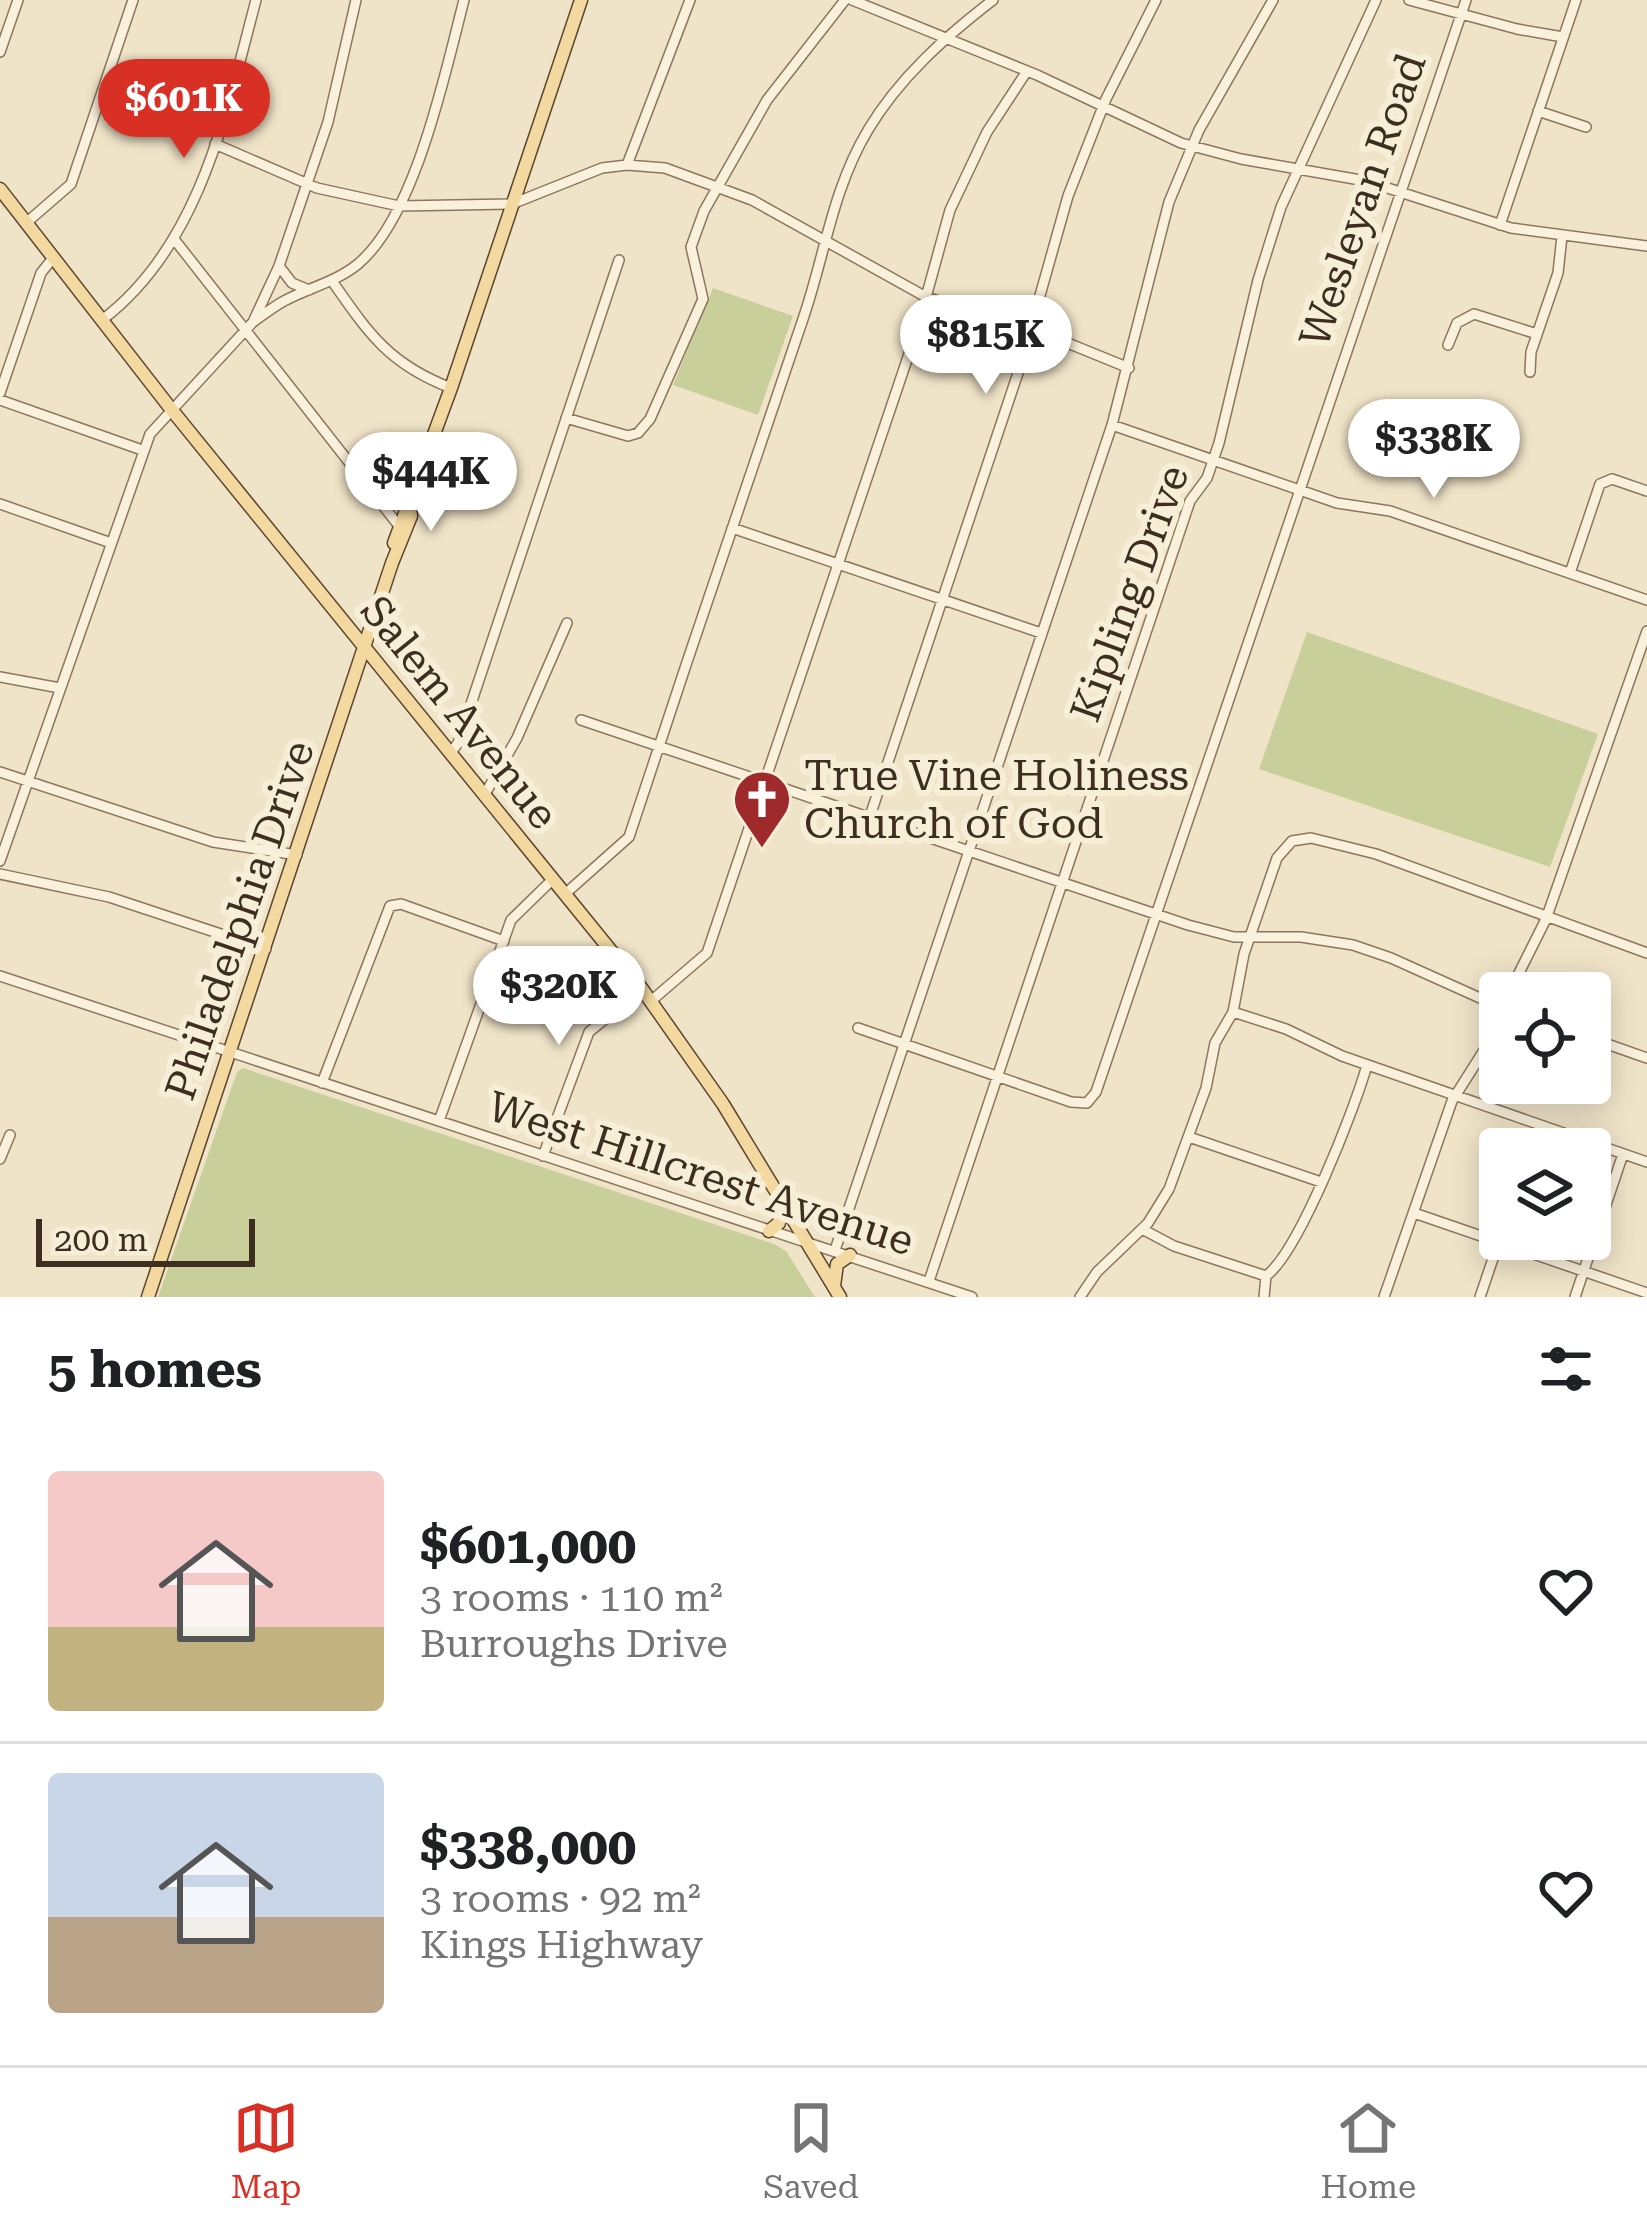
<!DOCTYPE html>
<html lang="en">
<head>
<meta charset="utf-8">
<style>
  body { margin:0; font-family:"Roboto Serif",serif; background:#f2f2f2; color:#202124; height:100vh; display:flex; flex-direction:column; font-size:45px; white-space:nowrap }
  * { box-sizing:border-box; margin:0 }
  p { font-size:39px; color:#757577 }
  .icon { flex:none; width:66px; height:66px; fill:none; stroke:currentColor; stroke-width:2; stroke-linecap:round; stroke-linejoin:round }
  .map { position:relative; height:1297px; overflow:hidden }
  .details { display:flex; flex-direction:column; background:#fff; flex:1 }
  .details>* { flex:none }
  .tools { position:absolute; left:1479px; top:972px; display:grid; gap:24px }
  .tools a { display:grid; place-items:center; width:132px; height:132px; border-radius:12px; background:#fff; box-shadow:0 6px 30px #0003; font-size:60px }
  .scale { position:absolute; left:36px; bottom:30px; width:219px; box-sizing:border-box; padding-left:12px; border:6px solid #3d2e20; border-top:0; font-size:33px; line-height:42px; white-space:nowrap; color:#3d2e20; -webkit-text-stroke:9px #f7eed8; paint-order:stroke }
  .price { position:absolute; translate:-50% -102px; padding:0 27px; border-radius:42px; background:#fff; color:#222; font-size:39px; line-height:78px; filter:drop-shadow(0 3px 6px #0008) }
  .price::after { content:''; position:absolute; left:50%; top:72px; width:36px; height:27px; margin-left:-18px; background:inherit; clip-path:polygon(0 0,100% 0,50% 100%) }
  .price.selected { background:#d93025; color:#fff }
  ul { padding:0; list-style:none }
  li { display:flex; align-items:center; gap:36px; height:300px; padding:0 48px }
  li+li { border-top:3px solid #e0e0e0 }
  li span { display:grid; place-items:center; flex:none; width:336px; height:240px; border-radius:12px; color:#555 }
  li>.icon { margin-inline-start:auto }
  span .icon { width:144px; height:144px; fill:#fffc; stroke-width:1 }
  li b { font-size:51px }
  h2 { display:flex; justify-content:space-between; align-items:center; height:144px; padding:0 48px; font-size:51px }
  .menu { display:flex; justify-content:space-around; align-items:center; height:168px; border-top:3px solid #e0e0e0; background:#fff; font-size:33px; color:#757577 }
  .menu a { display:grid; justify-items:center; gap:6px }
  .menu .selected { color:#d93025 }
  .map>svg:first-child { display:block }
  .green { fill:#c9cf9b }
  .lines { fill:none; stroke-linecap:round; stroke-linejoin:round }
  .minor-casing { stroke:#8d765c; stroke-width:12 }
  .major-casing { stroke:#5b4430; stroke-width:15 }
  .minor { stroke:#faf1dc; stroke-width:9 }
  .major { stroke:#f3d9a0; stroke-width:12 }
  .labels { text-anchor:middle; stroke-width:12; stroke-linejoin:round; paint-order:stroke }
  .street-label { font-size:42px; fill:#3d2e20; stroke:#f7eed8 }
  .poi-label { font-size:42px; fill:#3d2e20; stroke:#f7eed8; text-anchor:start }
</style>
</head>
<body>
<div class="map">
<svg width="1647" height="1297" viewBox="0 0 1647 1297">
  <rect width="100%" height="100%" fill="#f0e4c8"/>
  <path class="green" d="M 713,288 L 793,316 L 758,415 L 673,385 Z
    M 1307,632 L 1598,734 L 1550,867 L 1259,769 Z
    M 243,1068 L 774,1244 L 786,1251 L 815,1297 L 158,1297 L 237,1072 Z"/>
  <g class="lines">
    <defs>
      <path id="minor" d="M 852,0 L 1037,75 L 1181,143 L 1241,159 L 1366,181 L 1511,228 L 1647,246
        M 1409,0 L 1517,29 L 1563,37
        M 0,52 L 18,0
        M 1538,111 L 1586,127
        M 215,144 L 317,188 L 399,206 L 512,204 L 602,168 L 627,165 L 665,168 L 752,200 L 926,297 L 1043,333 L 1129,368
        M 627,165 L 690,0
        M 26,223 L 71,184 L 133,0
        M 1500,225 L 1576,0
        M 174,239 L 399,526
        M 279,266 L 292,283 L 309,290
        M 332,281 C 369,334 389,364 451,388
        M 102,320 C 200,246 226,113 256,0
        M 253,322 C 263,315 273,307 284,301 C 308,288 336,282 358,264 C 416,215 445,73 464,0
        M 1448,345 L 1457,323 L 1474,314 L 1537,334
        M 1530,372 L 1531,352 L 1558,273 L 1562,236
        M 0,393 L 41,273 L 53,258
        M 0,400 L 142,450
        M 566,418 L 628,436 L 638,433 L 650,419 L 703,299 L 691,247 L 704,211 L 767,100 L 845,0
        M 1112,425 L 1337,503 L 1390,511 L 1647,600
        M 0,504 L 111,543
        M 732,528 L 1041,633
        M 1570,573 L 1600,484 L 1612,479 L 1647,491
        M 0,677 L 60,688
        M 581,720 L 1188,925 L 1234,937 L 1301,937 L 1353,945 L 1391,958 L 1500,1007
        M 450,754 L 458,743 L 619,260
        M 0,772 L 213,842 L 297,855
        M 485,794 L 517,738 L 567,623
        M 869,819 L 1019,370 L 1068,196 L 1106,99 L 1156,0
        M 0,861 L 150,434 L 253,322 L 279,266 L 328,122 L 356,0
        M 0,874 L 109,897 L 266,949
        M 565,894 L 629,837 C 686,664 744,491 803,319 C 825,255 832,190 868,130 C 899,78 945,37 993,0
        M 0,976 L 972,1297
        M 1509,993 L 1546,919 L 1647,631
        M 651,1001 L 707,953 L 917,330 L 950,210 L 987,132 L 1027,71
        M 1233,1012 L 1286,1029 L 1342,1056 L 1647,1162
        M 858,1028 L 1071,1102 L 1087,1103 L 1096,1092 L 1466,0
        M 1590,1038 L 1647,1058
        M 322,1083 L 390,906 L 401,904 L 504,941
        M 439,1121 L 511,920 L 553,879
        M 1189,1137 L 1321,1182
        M 1531,1149 L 1539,1125
        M 543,1156 L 589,1032 L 642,989
        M 0,1159 L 10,1135
        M 1414,1213 L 1647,1293
        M 1142,1229 L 1174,1246 L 1266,1276
        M 835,1250 L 1112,425 L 1169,202 L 1199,130 L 1273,0
        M 929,1281 L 1190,501 L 1207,478 L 1219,443 L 1258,280 L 1281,207 L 1376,0
        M 1080,1297 L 1097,1272 L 1148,1223 L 1169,1189 L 1206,1088 L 1215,1043 L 1233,1012 L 1244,954 L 1277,858 L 1292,841 L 1311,838 L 1376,854 L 1647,953
        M 1264,1297 L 1266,1276 C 1299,1252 1355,1108 1367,1065
        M 1384,1297 L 1452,1101 L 1500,1025
        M 1480,1297 L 1500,1238
        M 1575,1297 L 1623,1154"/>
      <path id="major" d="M 0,189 L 171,409 L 642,989 L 723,1104 L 840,1297
        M 394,543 L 451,388 L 581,0
        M 769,1231 L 779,1223 L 781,1204
        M 834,1286 L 837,1264 L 850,1255
        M 148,1297 L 392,563 L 411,516 L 410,507"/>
    </defs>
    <use href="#minor" class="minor-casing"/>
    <use href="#major" class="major-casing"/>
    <use href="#minor" class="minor"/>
    <use href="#major" class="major"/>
  </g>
  <defs>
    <symbol id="church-pin" viewBox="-11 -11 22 30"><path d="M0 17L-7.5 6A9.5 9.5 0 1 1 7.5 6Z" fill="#9e2a2b" stroke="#f7eed8"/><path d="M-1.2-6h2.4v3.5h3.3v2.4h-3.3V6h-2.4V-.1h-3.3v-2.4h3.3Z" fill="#fff"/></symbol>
  </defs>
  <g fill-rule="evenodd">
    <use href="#church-pin" x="729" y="766" width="66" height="90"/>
  </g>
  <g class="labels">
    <g class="street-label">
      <text transform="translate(1362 200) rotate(-71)" y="15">Wesleyan Road</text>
      <text transform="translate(1129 593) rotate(-70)" y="15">Kipling Drive</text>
      <text transform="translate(460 712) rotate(51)" y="15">Salem Avenue</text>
      <text transform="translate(239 920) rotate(-71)" y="15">Philadelphia Drive</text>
      <text transform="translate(701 1173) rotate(18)" y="15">West Hillcrest Avenue</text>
    </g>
    <g class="poi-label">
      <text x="804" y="790">True Vine Holiness<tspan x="804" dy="48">Church of God</tspan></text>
    </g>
  </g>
</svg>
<div class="tools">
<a><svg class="icon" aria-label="locate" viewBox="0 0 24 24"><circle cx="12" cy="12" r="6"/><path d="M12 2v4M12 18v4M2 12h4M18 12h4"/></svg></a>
<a><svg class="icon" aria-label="layers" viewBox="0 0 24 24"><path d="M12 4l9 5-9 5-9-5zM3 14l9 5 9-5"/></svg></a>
</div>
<div class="scale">200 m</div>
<b class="price selected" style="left:184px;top:161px">$601K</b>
<b class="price" style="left:986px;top:397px">$815K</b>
<b class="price" style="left:1434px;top:501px">$338K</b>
<b class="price" style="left:431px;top:534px">$444K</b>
<b class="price" style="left:559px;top:1048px">$320K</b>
</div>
<section class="details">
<h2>5 homes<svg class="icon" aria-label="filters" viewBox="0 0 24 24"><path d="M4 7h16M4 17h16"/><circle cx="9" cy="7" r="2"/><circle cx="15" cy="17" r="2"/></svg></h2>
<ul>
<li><span style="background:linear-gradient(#f6c9c9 65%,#c2b280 0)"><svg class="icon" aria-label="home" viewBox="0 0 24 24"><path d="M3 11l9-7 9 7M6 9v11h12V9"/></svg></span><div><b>$601,000</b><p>3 rooms · 110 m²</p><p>Burroughs Drive</p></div><svg class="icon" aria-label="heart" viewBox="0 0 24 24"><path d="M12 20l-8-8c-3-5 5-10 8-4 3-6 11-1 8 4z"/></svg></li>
<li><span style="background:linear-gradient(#c9d6e8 60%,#b9a48a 0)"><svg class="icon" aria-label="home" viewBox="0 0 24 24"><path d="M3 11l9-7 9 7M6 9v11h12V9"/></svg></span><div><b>$338,000</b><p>3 rooms · 92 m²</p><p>Kings Highway</p></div><svg class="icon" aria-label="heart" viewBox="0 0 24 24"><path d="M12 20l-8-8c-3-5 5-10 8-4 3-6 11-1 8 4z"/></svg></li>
</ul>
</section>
<nav class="menu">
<a class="selected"><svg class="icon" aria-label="map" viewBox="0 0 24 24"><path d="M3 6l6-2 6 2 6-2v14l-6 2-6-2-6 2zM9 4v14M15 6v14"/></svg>Map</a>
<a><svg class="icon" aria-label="saved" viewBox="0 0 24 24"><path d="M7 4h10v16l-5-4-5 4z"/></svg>Saved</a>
<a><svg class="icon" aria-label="home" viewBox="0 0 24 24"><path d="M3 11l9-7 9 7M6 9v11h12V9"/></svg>Home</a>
</nav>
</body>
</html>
